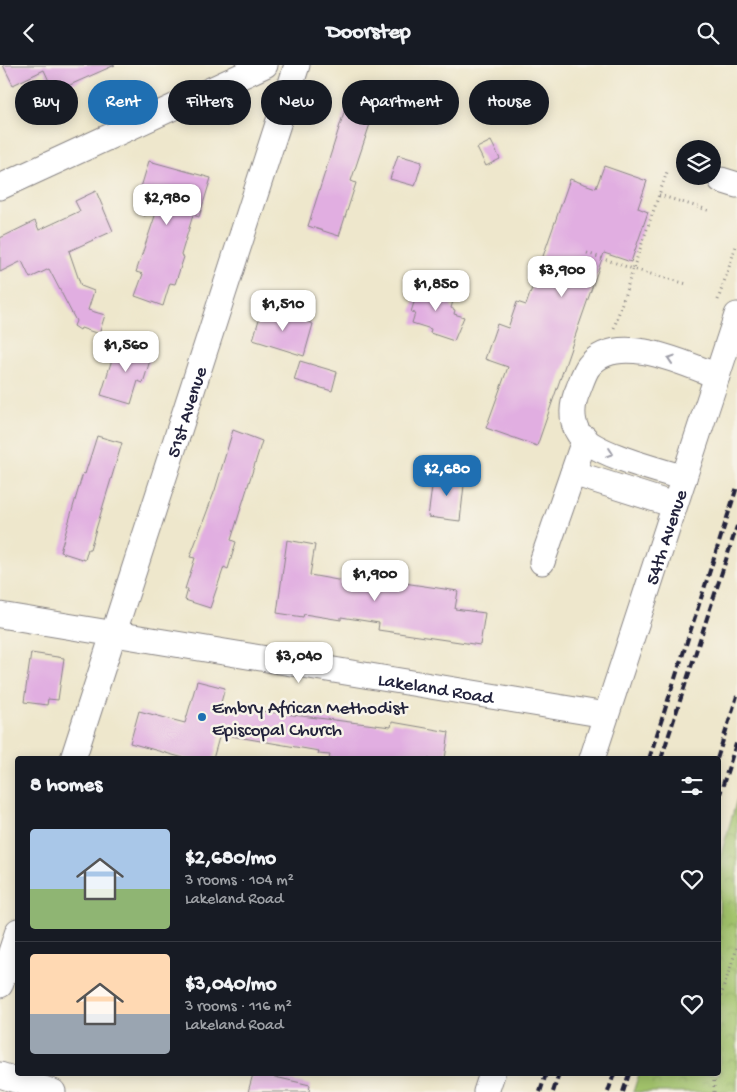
<!DOCTYPE html>
<html lang="en">
<head>
<meta charset="utf-8">
<style>
  body { margin:0; font-family:"Gochi Hand",sans-serif; background:#242831; color:#f1f3f6; height:100vh; display:flex; flex-direction:column; font-size:19px; white-space:nowrap }
  * { box-sizing:border-box; margin:0 }
  p { font-size:16px; color:#9ea1a6 }
  .icon { flex:none; width:28px; height:28px; fill:none; stroke:currentColor; stroke-width:2; stroke-linecap:round; stroke-linejoin:round }
  .map { position:relative; flex:1; overflow:hidden }
  .panel { position:absolute; left:15px; top:691px; width:706px; height:320px; display:flex; flex-direction:column; background:#171b24; border-radius:5px; box-shadow:0 2px 12px #0003 }
  .panel>* { flex:none }
  .banner { position:absolute; left:15px; top:15px; width:708px; height:45px; display:flex; gap:10px }
  .controls { position:absolute; left:676px; top:75px; display:grid; gap:10px }
  .controls a { display:grid; place-items:center; width:45px; height:45px; border-radius:50%; background:#171b24; box-shadow:0 2px 12px #0003; font-size:25px }
  .price { position:absolute; translate:-50% -42px; padding:0 11px; border-radius:10px; background:#fff; color:#222; font-size:16px; line-height:32px; filter:drop-shadow(0 1px 2px #0008) }
  .price::after { content:''; position:absolute; left:50%; top:30px; width:15px; height:11px; margin-left:-8px; background:inherit; clip-path:polygon(0 0,100% 0,50% 100%) }
  .price.selected { background:#1f6fb2; color:#fff }
  ul { padding:0; list-style:none }
  li { display:flex; align-items:center; gap:15px; height:125px; padding:0 15px }
  li+li { border-top:1px solid #363941 }
  li span { display:grid; place-items:center; flex:none; width:140px; height:100px; border-radius:5px; color:#555 }
  li>.icon { margin-inline-start:auto }
  span .icon { width:60px; height:60px; fill:#fffc; stroke-width:1 }
  li b { font-size:21px }
  h2 { display:flex; justify-content:space-between; align-items:center; height:60px; padding:0 15px; font-size:21px }
  .chip { padding:0 18px; border-radius:22px; background:#171b24; box-shadow:0 2px 12px #0003; font-size:18px; line-height:45px }
  .chip.selected { background:#1f6fb2; color:#fff }
  header { display:flex; justify-content:space-between; align-items:center; height:65px; padding:0 15px; background:#171b24; font-size:22px; font-weight:700 }
  .map>svg:first-child { display:block }
  .park { fill:url(#park-crowns); stroke:#627252 }
  .building { fill:#e1aee1 }
  .lines { fill:none; stroke-linecap:round; stroke-linejoin:round }
  .minor-casing { stroke:#888484; stroke-width:27 }
  .path { stroke:#888484; stroke-width:3; stroke-dasharray:1 4; stroke-linecap:butt }
  .minor { stroke:#fff; stroke-width:25 }
  .rail { stroke:#22223b; stroke-width:4; stroke-dasharray:8 4; stroke-linecap:butt }
  .oneway { stroke:#9c9ca7 }
  .poi-dot { fill:#1f6fb2; stroke:#f7f3e8; stroke-width:2 }
  .labels { text-anchor:middle; stroke-width:5; stroke-linejoin:round; paint-order:stroke }
  .street-label { font-size:19px; fill:#22223b; stroke:#f7f3e8 }
  .poi-label { font-size:19px; fill:#22223b; stroke:#f7f3e8; text-anchor:start }
</style>
</head>
<body>
<header><svg class="icon" aria-label="back" viewBox="0 0 24 24"><path d="M15 5l-7 7 7 7"/></svg>Doorstep<svg class="icon" aria-label="search" viewBox="0 0 24 24"><circle cx="10" cy="10" r="6"/><path d="M15 15l6 6"/></svg></header>
<div class="map">
<svg width="737" height="1027" viewBox="0 0 737 1027">
  <defs>
    <pattern id="park-crowns" width="20" height="18" patternUnits="userSpaceOnUse" patternTransform="scale(1.25)"><rect width="20" height="18" fill="#a1c26a"/><path d="M2 6a3 3 0 1 1 6 0M12 15a3 3 0 1 1 6 0" fill="none" stroke="#8aa65d"/></pattern>
  </defs>
  <rect width="100%" height="100%" fill="#f7f3e8"/>
  <filter id="ink" filterUnits="userSpaceOnUse"><feTurbulence type="fractalNoise" baseFrequency=".02" numOctaves="2"/><feDisplacementMap in="SourceGraphic" scale="10" xChannelSelector="R" yChannelSelector="G"/><feConvolveMatrix kernelMatrix="1 2 1 2 8 2 1 2 1" color-interpolation-filters="sRGB"/></filter>
  <filter id="wash" filterUnits="userSpaceOnUse"><feTurbulence type="fractalNoise" baseFrequency=".0096" numOctaves="4" result="noise"/><feDisplacementMap in="SourceGraphic" scale="20" xChannelSelector="R" yChannelSelector="G"/><feGaussianBlur stdDeviation="1.12" result="paint"/><feColorMatrix in="noise" values="0 0 0 0 0 0 0 0 0 0 0 0 0 0 0 0 0 1.4 0 .05"/><feComposite in="paint" operator="in"/></filter>
  <g filter="url(#wash)">
    <rect width="100%" height="100%" fill="#eee7cc"/>
    <path class="park" d="M 737,734 L 737,1027 L 633,1027 L 639,1009 L 719,1009 L 719,796 Z"/>
    <g id="blocks">
      <path class="building" d="M 3,0 L 115,0 L 54,27 L 44,5 L 13,20 Z
        M 345,44 L 372,53 L 351,116 L 356,118 L 339,171 L 308,161 Z
        M 491,76 L 500,94 L 486,101 L 477,83 Z
        M 398,90 L 422,97 L 415,121 L 390,114 Z
        M 149,96 L 211,113 L 199,152 L 193,150 L 181,190 L 184,192 L 175,219 L 170,218 L 163,241 L 135,231 L 143,209 L 136,207 L 157,145 L 144,151 L 139,129 Z
        M 604,101 L 647,116 L 638,143 L 648,147 L 631,197 L 604,188 L 537,381 L 486,363 L 508,302 L 485,294 L 497,259 L 508,263 L 517,237 L 526,240 L 570,114 L 596,123 Z
        M 96,126 L 113,166 L 69,186 L 81,221 L 94,226 L 88,245 L 105,250 L 99,269 L 81,263 L 80,265 L 74,261 L 76,256 L 49,204 L 30,213 L 22,196 L 0,207 L 0,173 L 35,156 L 39,165 L 80,146 L 75,136 Z
        M 420,218 L 455,229 L 451,243 L 455,245 L 454,249 L 464,252 L 454,276 L 430,268 L 431,264 L 412,258 L 415,248 L 411,247 Z
        M 262,244 L 269,246 L 270,244 L 313,259 L 304,291 L 253,275 Z
        M 117,278 L 152,289 L 143,318 L 138,316 L 131,339 L 101,330 Z
        M 300,296 L 337,307 L 332,326 L 294,315 Z
        M 233,365 L 262,376 L 231,475 L 236,477 L 228,504 L 224,502 L 210,543 L 185,535 L 188,524 L 185,524 L 195,493 L 190,492 L 215,425 Z
        M 97,371 L 122,378 L 90,484 L 88,484 L 85,495 L 60,487 L 83,408 L 85,409 Z
        M 434,407 L 465,411 L 460,456 L 428,452 Z
        M 287,475 L 315,480 L 310,510 L 365,520 L 368,508 L 404,514 L 404,518 L 458,526 L 455,544 L 485,548 L 480,580 L 378,565 L 379,558 L 341,552 L 341,555 L 304,549 L 303,552 L 277,548 Z
        M 31,588 L 64,593 L 58,635 L 48,634 L 47,640 L 24,637 Z
        M 197,616 L 225,623 L 220,641 L 391,662 L 392,657 L 449,667 L 445,694 L 329,694 L 330,690 L 318,689 L 319,686 L 220,669 L 213,694 L 187,694 L 130,678 L 139,646 L 185,658 Z
        M 253,1009 L 262,1009 L 310,1020 L 309,1027 L 248,1027 Z"/>
    </g>
  </g>
  <g filter="url(#ink)">
    <use href="#blocks" fill-opacity="0" stroke="#888484" stroke-width="1"/>
    <g class="lines">
      <defs>
        <g id="minor">
          <path d="M 721,115 L 737,120"/>
          <path d="M 0,122 L 265,0"/>
          <path d="M 573,408 L 674,440"/>
          <path d="M 684,413 C 658,405 594,389 579,369 C 570,356 572,338 578,325 C 581,318 584,307 589,301 C 616,266 684,298 717,311"/>
          <path d="M 542,497 L 585,373"/>
          <path id="s1" d="M 0,550 L 606,650"/>
          <path id="s2" d="M 73,694 L 297,0"/>
          <path id="s3" d="M 592,694 L 737,250"/>
          <path d="M 0,920 L 18,866"/>
          <path d="M 0,1010 L 53,1027"/>
          <path d="M 486,1027 L 492,1009"/>
        </g>
      </defs>
      <use href="#minor" class="minor-casing"/>
      <path class="path" d="M 659,130 L 711,146
        M 587,188 L 633,204 L 667,107
        M 718,235 L 737,178
        M 614,263 L 633,204 L 687,219
        M 719,936 L 737,883
        M 714,1027 L 714,1009"/>
      <use href="#minor" class="minor"/>
      <path class="rail" d="M 649,694 L 737,422
        M 661,694 L 737,461
        M 717,694 L 737,631
        M 719,732 L 737,676
        M 540,1027 L 546,1009
        M 553,1027 L 559,1009
        M 608,1027 L 614,1009
        M 623,1027 L 629,1009"/>
    </g>
    <defs><path id="oneway-chevron" d="M-2-3.5L2.5 0L-2 3.5" fill="none" stroke-width="1.6" stroke-linecap="round" stroke-linejoin="round" transform="scale(1.25)"/></defs>
    <g class="oneway">
      <use href="#oneway-chevron" transform="translate(671 294) rotate(-162)"/>
      <use href="#oneway-chevron" transform="translate(610 388) rotate(19)"/>
    </g>
  </g>
  <circle class="poi-dot" cx="202" cy="652" r="5"/>
  <g class="labels">
    <g class="street-label">
      <text dy="7" stroke="none"><textPath href="#s2" startOffset="365">51st Avenue</textPath></text>
      <text dy="7" stroke="none"><textPath href="#s3" startOffset="234">54th Avenue</textPath></text>
      <text dy="7" stroke="none"><textPath href="#s1" startOffset="442">Lakeland Road</textPath></text>
    </g>
    <g class="poi-label">
      <text x="212" y="648">Embry African Methodist<tspan x="212" dy="22">Episcopal Church</tspan></text>
    </g>
  </g>
</svg>
<div class="controls">
<a><svg class="icon" aria-label="layers" viewBox="0 0 24 24"><path d="M12 4l9 5-9 5-9-5zM3 14l9 5 9-5"/></svg></a>
</div>
<b class="price" style="left:167px;top:161px">$2,980</b>
<b class="price" style="left:562px;top:233px">$3,900</b>
<b class="price" style="left:436px;top:247px">$1,850</b>
<b class="price" style="left:283px;top:267px">$1,510</b>
<b class="price" style="left:126px;top:308px">$1,560</b>
<b class="price selected" style="left:447px;top:432px">$2,680</b>
<b class="price" style="left:375px;top:537px">$1,900</b>
<b class="price" style="left:299px;top:619px">$3,040</b>
<div class="banner">
<a class="chip">Buy</a>
<a class="chip selected">Rent</a>
<a class="chip">Filters</a>
<a class="chip">New</a>
<a class="chip">Apartment</a>
<a class="chip">House</a>
</div>
<section class="panel">
<h2>8 homes<svg class="icon" aria-label="filters" viewBox="0 0 24 24"><path d="M4 7h16M4 17h16"/><circle cx="9" cy="7" r="2"/><circle cx="15" cy="17" r="2"/></svg></h2>
<ul>
<li><span style="background:linear-gradient(#a9c7e8 60%,#8fb573 0)"><svg class="icon" aria-label="home" viewBox="0 0 24 24"><path d="M3 11l9-7 9 7M6 9v11h12V9"/></svg></span><div><b>$2,680/mo</b><p>3 rooms · 104 m²</p><p>Lakeland Road</p></div><svg class="icon" aria-label="heart" viewBox="0 0 24 24"><path d="M12 20l-8-8c-3-5 5-10 8-4 3-6 11-1 8 4z"/></svg></li>
<li><span style="background:linear-gradient(#ffd9b3 60%,#9aa5b1 0)"><svg class="icon" aria-label="home" viewBox="0 0 24 24"><path d="M3 11l9-7 9 7M6 9v11h12V9"/></svg></span><div><b>$3,040/mo</b><p>3 rooms · 116 m²</p><p>Lakeland Road</p></div><svg class="icon" aria-label="heart" viewBox="0 0 24 24"><path d="M12 20l-8-8c-3-5 5-10 8-4 3-6 11-1 8 4z"/></svg></li>
</ul>
</section>
</div>
</body>
</html>
